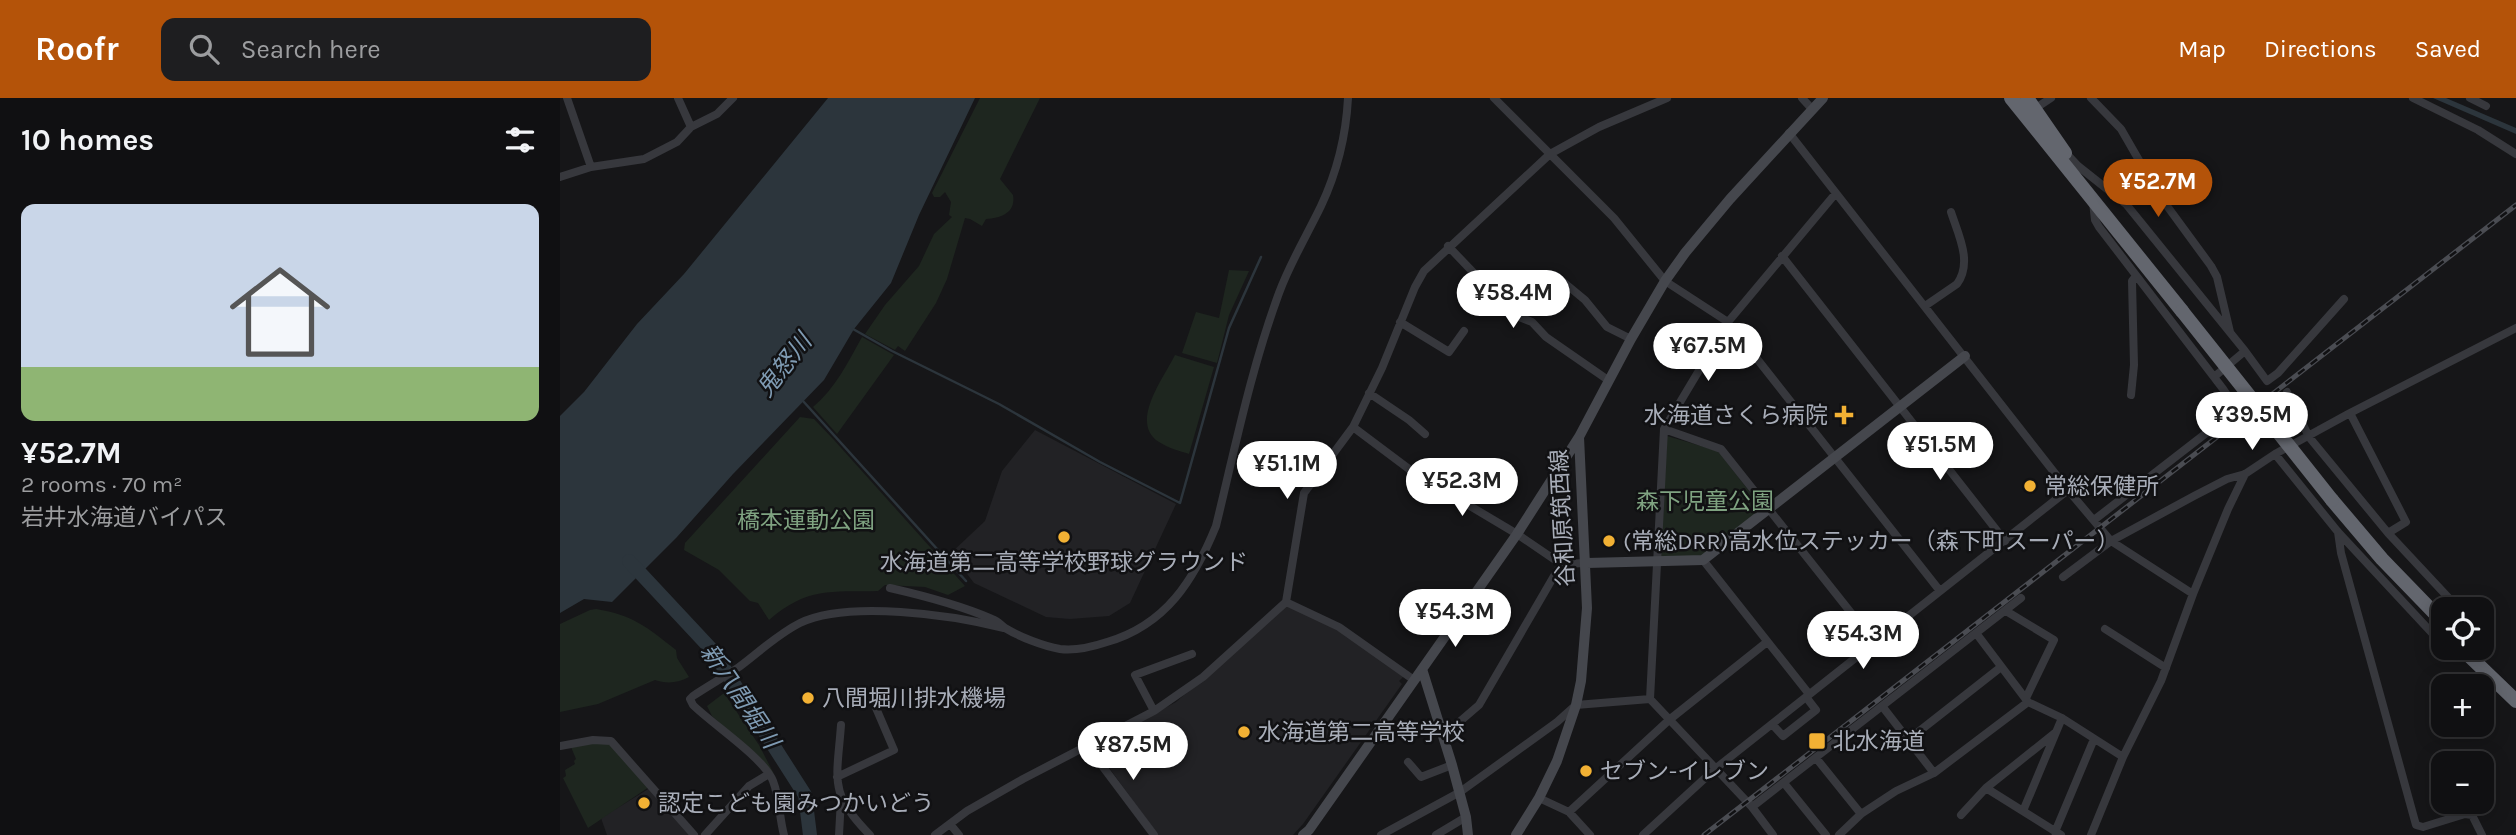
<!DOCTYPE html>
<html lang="en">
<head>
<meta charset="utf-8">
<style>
  body { margin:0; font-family:Karla,"Noto Sans JP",sans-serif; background:#1e1e20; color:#f1f3f6; height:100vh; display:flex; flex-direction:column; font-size:26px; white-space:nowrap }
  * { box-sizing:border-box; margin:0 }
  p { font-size:23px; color:#9c9d9f }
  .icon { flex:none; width:38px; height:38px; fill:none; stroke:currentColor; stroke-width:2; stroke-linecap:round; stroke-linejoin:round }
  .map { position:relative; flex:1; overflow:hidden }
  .sheet { display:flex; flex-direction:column; background:#101012; width:560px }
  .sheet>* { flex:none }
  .fabs { position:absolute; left:1871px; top:499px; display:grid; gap:14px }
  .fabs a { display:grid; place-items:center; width:63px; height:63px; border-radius:14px; background:#101012; box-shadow:0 4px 18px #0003,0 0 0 2px #303032; font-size:35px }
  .price { position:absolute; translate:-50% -60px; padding:0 16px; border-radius:24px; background:#fff; color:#222; font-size:23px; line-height:46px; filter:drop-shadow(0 2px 4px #0008) }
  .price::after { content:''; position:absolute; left:50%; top:42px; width:21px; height:16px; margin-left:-10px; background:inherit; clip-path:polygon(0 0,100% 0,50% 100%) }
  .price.current { background:#b45309; color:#fff }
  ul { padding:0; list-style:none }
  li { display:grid; align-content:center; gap:14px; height:371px; padding:0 21px }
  li span { display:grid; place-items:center; height:217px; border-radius:14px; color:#555 }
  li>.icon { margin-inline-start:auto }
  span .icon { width:126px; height:126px; fill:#fffc; stroke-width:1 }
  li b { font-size:30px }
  h2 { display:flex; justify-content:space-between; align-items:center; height:84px; padding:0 21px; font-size:30px }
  header { display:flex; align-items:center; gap:42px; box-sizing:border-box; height:98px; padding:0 35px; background:#b45309; color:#fff }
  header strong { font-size:33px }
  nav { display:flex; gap:38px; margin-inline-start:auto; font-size:24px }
  .search { width:490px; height:63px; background:#1e1e20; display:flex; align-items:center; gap:18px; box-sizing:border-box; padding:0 24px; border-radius:14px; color:#9c9d9f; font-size:26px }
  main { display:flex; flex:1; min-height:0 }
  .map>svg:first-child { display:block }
  .built { fill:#222225 }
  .green { fill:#1e261f }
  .water { fill:#2c353c }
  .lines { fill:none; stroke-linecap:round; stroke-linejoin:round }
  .stream { stroke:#2c353c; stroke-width:2.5 }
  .river { stroke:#2c353c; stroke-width:14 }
  .street { stroke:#37383d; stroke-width:8 }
  .secondary { stroke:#45474d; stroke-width:10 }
  .highway { stroke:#63666e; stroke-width:14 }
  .rail-casing { stroke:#4a4c52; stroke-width:5 }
  .rail { stroke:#111113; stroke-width:2.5; stroke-dasharray:8; stroke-linecap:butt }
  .highway-bridge { stroke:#63666e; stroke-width:14 }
  .poi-dot { fill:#f2b134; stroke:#111113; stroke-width:2.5 }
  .labels { text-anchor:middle; stroke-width:5; stroke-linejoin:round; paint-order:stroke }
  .poi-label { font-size:23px; fill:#a8adb8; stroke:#111113; text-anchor:start }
  .park-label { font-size:23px; fill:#7fa381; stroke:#111113 }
  .street-label { font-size:23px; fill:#a8adb8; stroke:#111113 }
  .water-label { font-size:24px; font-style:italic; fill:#7f9bb3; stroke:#111113 }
</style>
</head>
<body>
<header>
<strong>Roofr</strong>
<div class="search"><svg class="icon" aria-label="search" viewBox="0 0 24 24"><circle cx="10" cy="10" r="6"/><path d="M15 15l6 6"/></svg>Search here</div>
<nav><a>Map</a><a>Directions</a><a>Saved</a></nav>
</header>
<main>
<section class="sheet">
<h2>10 homes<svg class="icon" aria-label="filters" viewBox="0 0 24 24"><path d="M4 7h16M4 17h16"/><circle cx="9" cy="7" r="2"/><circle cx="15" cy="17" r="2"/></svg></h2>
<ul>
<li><span style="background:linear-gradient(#c9d6e8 75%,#8fb573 0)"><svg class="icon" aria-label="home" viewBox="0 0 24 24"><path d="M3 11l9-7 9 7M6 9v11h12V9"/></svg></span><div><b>¥52.7M</b><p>2 rooms · 70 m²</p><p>岩井水海道バイパス</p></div></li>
</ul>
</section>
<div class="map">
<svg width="1956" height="737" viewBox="0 0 1956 737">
  <rect width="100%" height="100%" fill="#161618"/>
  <path class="built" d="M 475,332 L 616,406 L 570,505 L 549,518 L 510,521 L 486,519 L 414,485 L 391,455 L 425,423 L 442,373 Z
    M 727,507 L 781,533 L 844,578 L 839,583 L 842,586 L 743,726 L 733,737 L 598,737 L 534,649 L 616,604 Z
    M 90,690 L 130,737 L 47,737 L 41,720 Z"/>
  <path class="green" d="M 420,0 L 480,0 L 440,81 L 453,97 C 456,114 442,120 426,121 L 422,128 L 410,121 L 405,120 L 387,181 L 376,205 L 345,253 L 338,248 L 335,252 L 305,236 L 325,207 L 359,168 L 374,136 L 392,119 L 389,117 L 391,104 L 385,94 L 380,99 L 374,99 L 372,95 Z
    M 669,172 L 689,173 L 669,217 L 657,265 L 622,255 L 636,214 L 659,220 Z
    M 302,239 L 334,257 L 277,336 L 253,309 C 275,291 288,264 302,239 Z
    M 615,257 L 654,269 L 629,356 C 620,353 608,350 599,344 C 569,325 603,281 615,257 Z
    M 240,319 L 254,321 L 274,342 L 405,488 L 388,497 L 365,489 L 325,487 L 318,493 C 271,494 247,489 209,522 L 198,505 L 190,503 L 159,472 L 124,452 L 125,445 Z
    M 1107,338 L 1158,353 L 1203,411 L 1143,458 L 1101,459 Z
    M 36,511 C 73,517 87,529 116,552 L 117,560 L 129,579 C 119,585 106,586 95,582 L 38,606 L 0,614 L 0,526 L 30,512 Z
    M 164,595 L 199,647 L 214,676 L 152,618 L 147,608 Z
    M 41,643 L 49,644 L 89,689 L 28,730 L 3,680 L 6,678 L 5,672 L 15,666 L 14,663 L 16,661 L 11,649 Z"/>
  <path class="water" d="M 268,0 L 415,0 L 359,117 L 331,185 L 294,231 L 264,282 L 173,376 L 117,439 L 52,504 L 24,501 L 0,515 L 0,318 L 24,294 L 77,226 L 124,176 Z
    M 1873,0 L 1886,0 L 1956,30 L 1956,36 Z"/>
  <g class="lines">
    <path class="stream" d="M 293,231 L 332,253 L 439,306 L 540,364 L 620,405 L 669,230 L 701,159
      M 243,303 L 406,483"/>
    <path class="river" d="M 69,463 L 153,553 L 245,697 L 250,737"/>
    <path class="street" d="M 7,0 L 31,69
      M 118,0 L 131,29
      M 934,0 L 1054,120 L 1105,183 L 1168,224 L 1380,493
      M 1242,0 L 1252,11
      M 1531,0 L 1561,31 L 1599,97 L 1651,168 L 1657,179 L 1670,234
      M 1853,0 L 1918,32 L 1956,56
      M 1910,0 L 1926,8
      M 1473,12 L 1491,0
      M 1229,35 L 1508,392 L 1551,443 L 1633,496
      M 1504,53 L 1518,68 L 1566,106 L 1685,253 L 1654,279
      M 0,79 L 31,69 L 84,61 L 117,44 L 131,29 L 157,16 L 173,0
      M 1533,104 L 1535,122 L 1539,129 L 1654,279 C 1663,292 1677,303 1667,319 L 1534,422
      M 888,148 L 954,217 L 972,224 L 986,239 L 1048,282
      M 1222,158 L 1445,443
      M 996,178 L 1025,202 L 1047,229 L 1071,241
      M 1365,208 L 1397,186 C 1413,164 1398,136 1391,114
      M 840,224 L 889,254 L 904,233
      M 1685,253 L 1707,283 L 1718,275 L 1784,201
      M 1727,294 L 1749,339 L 1828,435 L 1899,511
      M 809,295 L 849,322 L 865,336
      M 1571,297 L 1574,267 L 1572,183 L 1576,178
      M 1790,315 L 1846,424 L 1828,435
      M 793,329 L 853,374 L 957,436 L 1001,466 L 1027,465
      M 1104,331 L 1161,351 L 1315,545
      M 1715,356 L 1778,434 L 1872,535 L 1883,541
      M 1778,434 L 1781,455 L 1856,727 L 1863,729 L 1905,716 L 1912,717 L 1922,737
      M 1143,462 L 1249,596
      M 1503,479 L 1551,443 L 1634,398 L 1667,381 L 1685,376 L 1715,356 L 1790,315 L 1956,230
      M 330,490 C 365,498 400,507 432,521 C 438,523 441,527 445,530 C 460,539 483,548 500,551 C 516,553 532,549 547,544 C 606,527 634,482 656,428 C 675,350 691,271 719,195 C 730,165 747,137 761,108 C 777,74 786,38 788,0
      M 726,504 L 779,529 L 854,582
      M 1446,513 L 1494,542 L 1466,600
      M 1545,531 L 1606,570
      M 1416,535 L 1468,604 L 1502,620 L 1563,659
      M 1322,608 L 1374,675
      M 594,613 L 575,577 L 632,556
      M 1212,626 L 1223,638 L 1256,612 L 1246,599
      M 281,627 C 277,682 268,695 310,737
      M 883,638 L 919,607 L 1001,466
      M 1348,642 L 1441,569
      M 0,648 L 33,642 L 51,643 L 134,737
      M 528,649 L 594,737
      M 1256,660 L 1301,716
      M 848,664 L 861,679 L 892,667
      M 277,679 L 334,652 L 313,603
      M 1224,685 L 1266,737
      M 1426,690 L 1501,737
      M 979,700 L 1009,714 L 1030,737
      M 1192,709 L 1461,500
      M 1463,713 L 1502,620
      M 1009,714 L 1109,622 L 1207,544
      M 1401,717 L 1426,690 L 1495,635
      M 390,726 L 399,737
      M 1495,734 L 1534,641
      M 145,737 L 189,688 L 209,676
      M 224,737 C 219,719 220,701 213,683 C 204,660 152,626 133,607 L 130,601 L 133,598 C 148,588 164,579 179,569 C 199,554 218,536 240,525 C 288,502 393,517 443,530
      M 279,737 L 281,701
      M 375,737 L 407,713 L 463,681 L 594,613 L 643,579 L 726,504 L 744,395 L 793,329 L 822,270 L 855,189 L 864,173 L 990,56 L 1039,29 L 1107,0
      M 821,737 L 900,694 L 997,624 L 1016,607 L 1090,601
      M 876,737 L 906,719
      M 1083,737 L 1155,671 L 1508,392
      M 1213,737 L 1192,709 L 1090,601 L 1104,331 L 1168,224 L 1276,95
      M 1279,737 L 1301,716 L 1336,693 L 1374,675 L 1468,604
      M 1531,737 L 1563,659 L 1601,583 L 1633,496 L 1668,411 L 1685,376"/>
    <path class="secondary" d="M 1027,465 L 1143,462 L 1405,258
      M 862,571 L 892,667 L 906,719 L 908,737
      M 743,737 L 749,732 L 957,436 L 1019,339
      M 956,737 L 979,700 L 997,663 L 1016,607 L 1021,583 L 1027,510 L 1019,339 L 1071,241 L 1105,183 L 1125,155 L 1170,101 L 1263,0"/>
    <path class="highway" d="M 1451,0 L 1622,213
      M 1467,0 L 1505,55
      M 1772,402 L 1822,461 L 1883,524
      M 1901,550 L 1956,603"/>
    <defs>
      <path id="rail" d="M 1144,737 L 1956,107"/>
    </defs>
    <use href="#rail" class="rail-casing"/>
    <use href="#rail" class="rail"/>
    <path class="highway-bridge" d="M 1622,213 L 1772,402"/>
  </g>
  <g class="poi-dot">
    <path d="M1280.5 306.5h7v7h7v7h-7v7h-7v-7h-7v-7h7z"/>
    <circle cx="1470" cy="388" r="7"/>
    <circle cx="504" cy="439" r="7"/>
    <circle cx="1049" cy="443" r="7"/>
    <circle cx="248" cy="600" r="7"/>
    <circle cx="684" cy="634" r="7"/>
    <rect x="1248" y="634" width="18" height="18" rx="3.5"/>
    <circle cx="1026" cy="673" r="7"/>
    <circle cx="84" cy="705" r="7"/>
  </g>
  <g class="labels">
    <g class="poi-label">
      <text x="1268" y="325" text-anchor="end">水海道さくら病院</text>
      <text x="1484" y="396">常総保健所</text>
      <text x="1063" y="451">(常総DRR)高水位ステッカー（森下町スーパー）</text>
      <text x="504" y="472" text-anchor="middle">水海道第二高等学校野球グラウンド</text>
      <text x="262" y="608">八間堀川排水機場</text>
      <text x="698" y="642">水海道第二高等学校</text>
      <text x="1273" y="651">北水海道</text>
      <text x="1040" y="681">セブン-イレブン</text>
      <text x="98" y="713">認定こども園みつかいどう</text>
    </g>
    <g class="park-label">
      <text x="1145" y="411">森下児童公園</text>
      <text x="246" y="430">橋本運動公園</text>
    </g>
    <g class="street-label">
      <text transform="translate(1002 420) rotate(-93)" y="8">谷和原筑西線</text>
    </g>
    <g class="water-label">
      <text transform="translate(224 267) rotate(-52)" y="8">鬼怒川</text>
      <text transform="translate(180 598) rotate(56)" y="8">新八間堀川</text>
    </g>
  </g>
</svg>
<div class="fabs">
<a><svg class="icon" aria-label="locate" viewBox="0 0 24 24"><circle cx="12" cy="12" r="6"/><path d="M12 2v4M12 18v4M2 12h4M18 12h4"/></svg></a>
<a>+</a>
<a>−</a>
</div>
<b class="price current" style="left:1598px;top:121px">¥52.7M</b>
<b class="price" style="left:953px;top:232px">¥58.4M</b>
<b class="price" style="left:1148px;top:285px">¥67.5M</b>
<b class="price" style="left:1692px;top:354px">¥39.5M</b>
<b class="price" style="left:1380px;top:384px">¥51.5M</b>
<b class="price" style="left:727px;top:403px">¥51.1M</b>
<b class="price" style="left:902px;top:420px">¥52.3M</b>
<b class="price" style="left:895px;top:551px">¥54.3M</b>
<b class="price" style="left:1303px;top:573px">¥54.3M</b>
<b class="price" style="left:573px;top:684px">¥87.5M</b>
</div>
</main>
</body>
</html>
